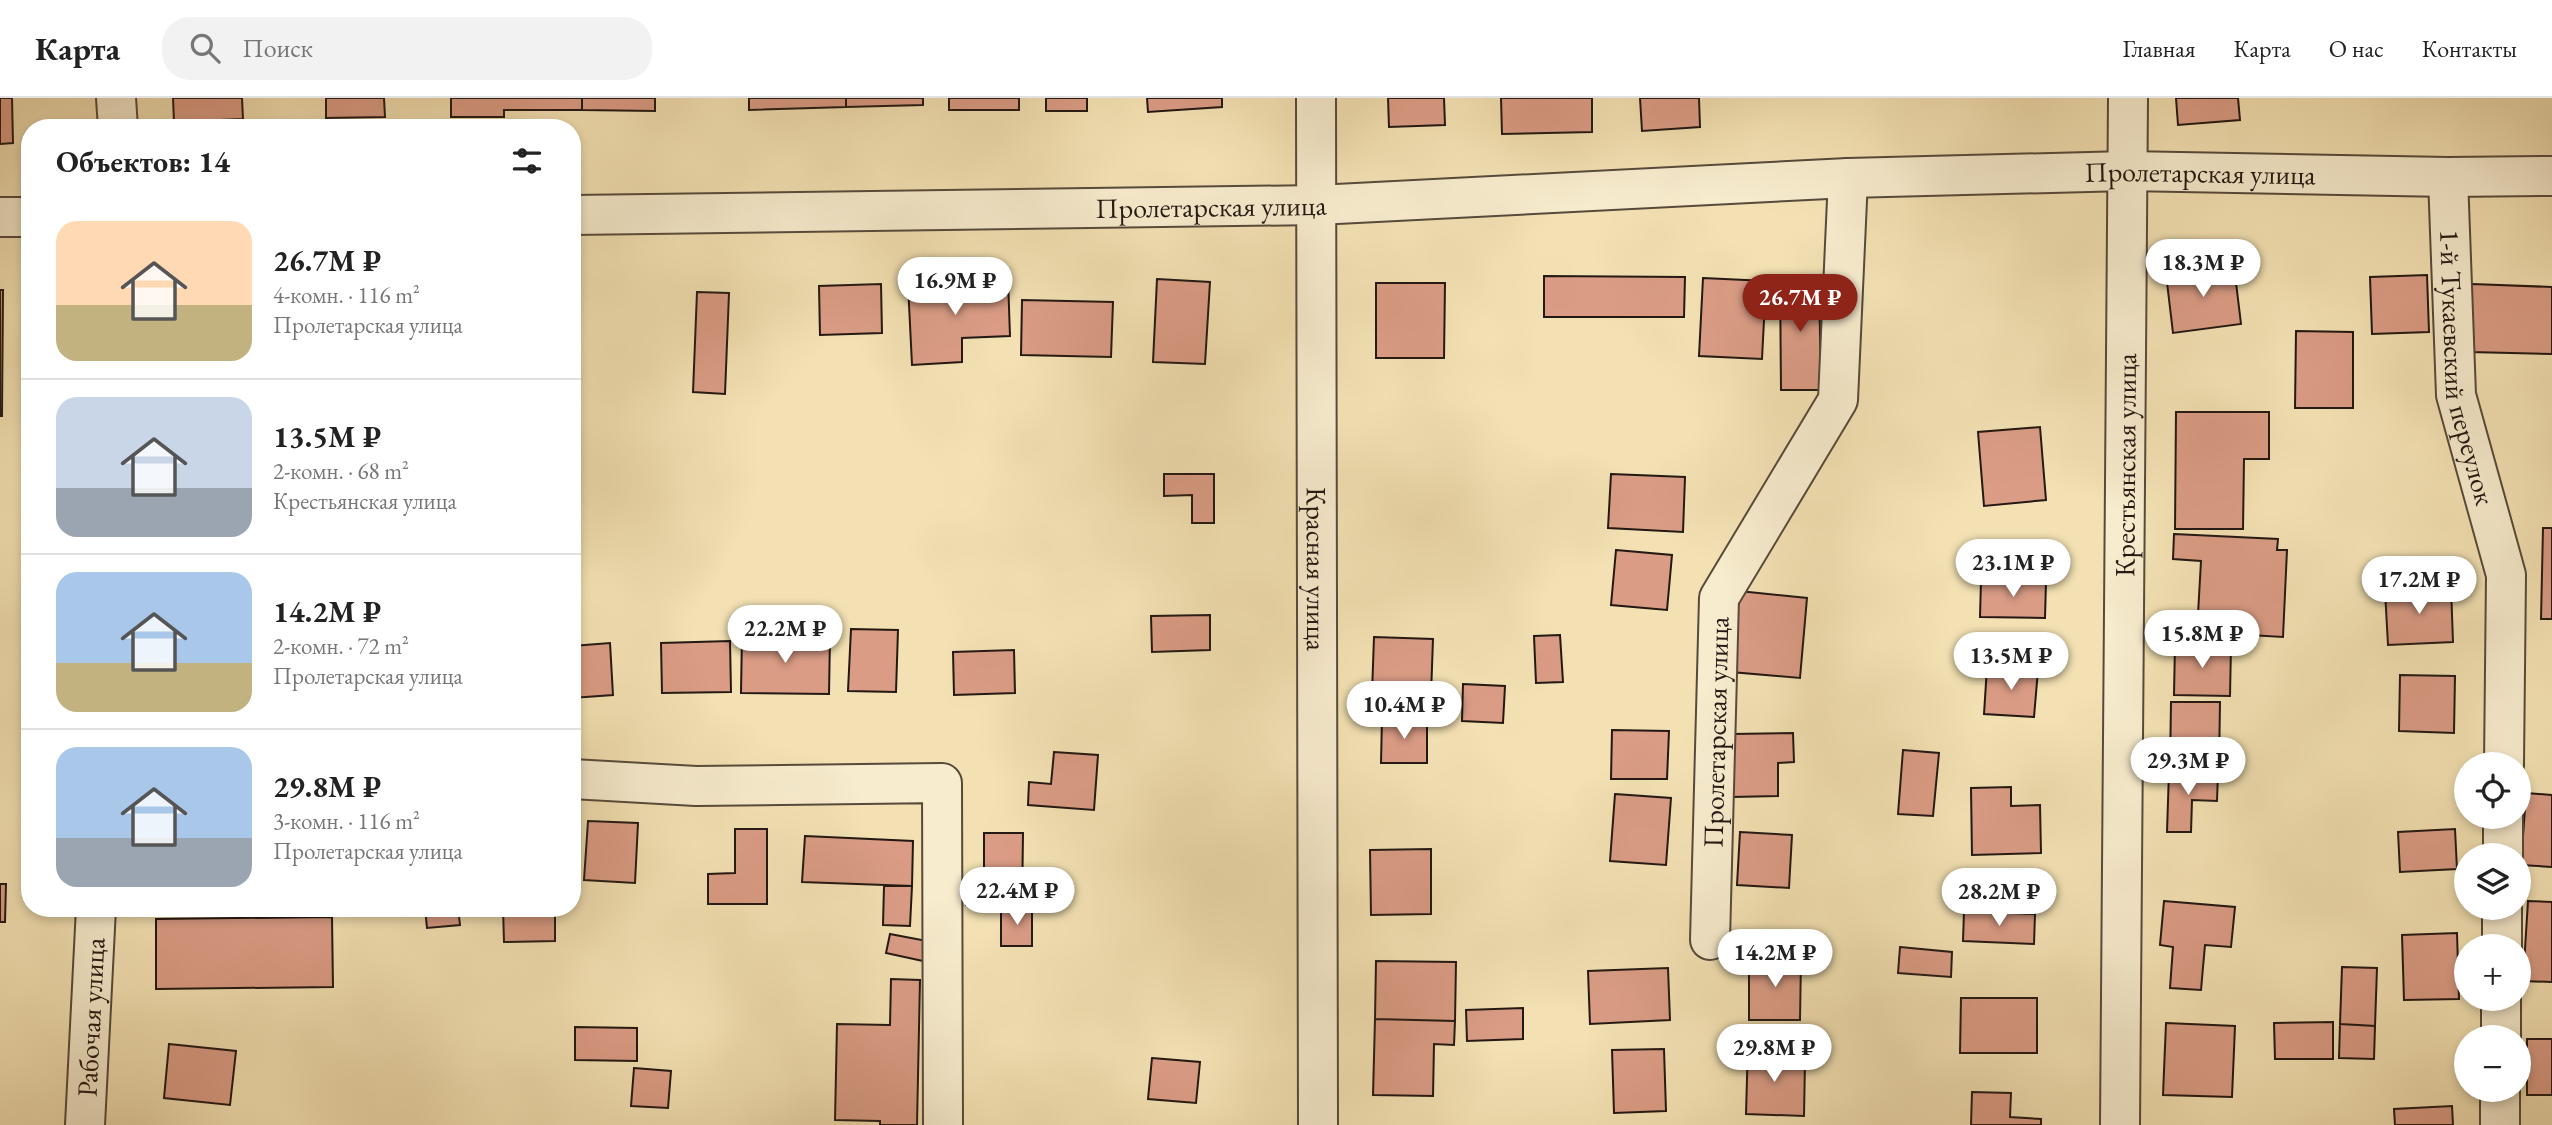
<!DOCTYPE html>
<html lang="ru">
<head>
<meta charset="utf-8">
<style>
  body { margin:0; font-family:"EB Garamond",serif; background:#f2f2f2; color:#222; height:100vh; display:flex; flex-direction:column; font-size:26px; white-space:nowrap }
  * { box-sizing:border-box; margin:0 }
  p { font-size:23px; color:#767676 }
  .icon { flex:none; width:38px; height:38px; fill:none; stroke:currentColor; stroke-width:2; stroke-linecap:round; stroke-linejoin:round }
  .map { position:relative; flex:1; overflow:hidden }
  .side { position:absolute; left:21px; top:21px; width:560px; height:798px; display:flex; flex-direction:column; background:#fff; border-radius:28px; box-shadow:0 4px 10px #0003 }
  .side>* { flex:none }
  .tools { position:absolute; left:2454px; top:654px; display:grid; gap:14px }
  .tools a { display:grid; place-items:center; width:77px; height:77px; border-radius:50%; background:#fff; box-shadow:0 4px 10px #0003; font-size:35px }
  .price { position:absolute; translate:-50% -60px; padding:0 16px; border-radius:24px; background:#fff; color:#222; font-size:23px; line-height:46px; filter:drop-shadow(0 2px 4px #0008) }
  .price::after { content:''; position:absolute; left:50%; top:42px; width:21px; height:16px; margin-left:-10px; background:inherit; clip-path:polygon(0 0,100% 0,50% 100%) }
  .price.active { background:#8f2418; color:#fff }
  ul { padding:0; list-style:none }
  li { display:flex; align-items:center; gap:21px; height:175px; padding:0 35px }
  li+li { border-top:2px solid #e0e0e0 }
  li span { display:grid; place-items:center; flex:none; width:196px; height:140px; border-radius:21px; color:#555 }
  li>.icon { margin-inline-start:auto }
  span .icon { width:84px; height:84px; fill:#fffc; stroke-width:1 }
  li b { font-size:30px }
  h2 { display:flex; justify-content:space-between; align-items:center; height:84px; padding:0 35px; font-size:30px }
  header { display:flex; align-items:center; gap:42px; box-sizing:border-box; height:98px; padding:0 35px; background:#fff; border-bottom:2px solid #e0e0e0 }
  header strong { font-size:33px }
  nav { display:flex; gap:38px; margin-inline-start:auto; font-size:24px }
  .search { width:490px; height:63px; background:#f2f2f2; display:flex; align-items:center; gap:18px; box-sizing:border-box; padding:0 24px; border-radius:28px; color:#767676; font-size:26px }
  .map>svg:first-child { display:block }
  .building { fill:#da9c85; stroke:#231813; stroke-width:2 }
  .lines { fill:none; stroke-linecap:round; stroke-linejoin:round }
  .minor-casing { stroke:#574a3b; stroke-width:42 }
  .minor { stroke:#f7ecce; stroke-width:38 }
  .labels { text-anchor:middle; stroke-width:5; stroke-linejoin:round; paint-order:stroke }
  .street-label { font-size:28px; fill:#231813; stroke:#f7ecce }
</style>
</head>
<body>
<header>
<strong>Карта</strong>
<div class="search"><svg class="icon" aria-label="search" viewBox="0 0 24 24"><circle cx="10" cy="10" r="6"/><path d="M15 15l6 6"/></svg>Поиск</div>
<nav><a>Главная</a><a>Карта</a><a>О нас</a><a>Контакты</a></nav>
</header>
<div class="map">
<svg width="2552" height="1027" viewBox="0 0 2552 1027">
  <rect width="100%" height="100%" fill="#f3e1b3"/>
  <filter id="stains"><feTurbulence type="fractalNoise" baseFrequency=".00286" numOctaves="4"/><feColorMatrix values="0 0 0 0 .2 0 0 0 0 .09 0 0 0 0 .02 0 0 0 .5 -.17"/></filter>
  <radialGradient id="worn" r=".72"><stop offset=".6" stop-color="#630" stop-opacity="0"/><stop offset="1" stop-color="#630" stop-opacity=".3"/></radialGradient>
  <path class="building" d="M 0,0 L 12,0 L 13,45 L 0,46 Z
    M 173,0 L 242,0 L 243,21 L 174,24 Z
    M 326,0 L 384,0 L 385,19 L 326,20 Z
    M 451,0 L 582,0 L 582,12 L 504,12 L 504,19 L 451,19 Z
    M 582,0 L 655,0 L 655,13 L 582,12 Z
    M 749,0 L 846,0 L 846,9 L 749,12 Z
    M 846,0 L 923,0 L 923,7 L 846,9 Z
    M 949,0 L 1019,0 L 1019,12 L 949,12 Z
    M 1046,0 L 1087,0 L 1087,13 L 1046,13 Z
    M 1147,0 L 1222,0 L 1222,9 L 1148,14 Z
    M 1388,0 L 1444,0 L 1445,27 L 1389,29 Z
    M 1501,0 L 1592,0 L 1592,34 L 1502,36 Z
    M 1640,0 L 1699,0 L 1700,29 L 1642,33 Z
    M 2176,0 L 2238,0 L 2240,22 L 2178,27 Z
    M 2234,168 L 2241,226 L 2173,235 L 2166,176 Z
    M 2427,177 L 2429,234 L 2372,236 L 2370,179 Z
    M 1544,178 L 1685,179 L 1684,219 L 1544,219 Z
    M 1780,179 L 1819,179 L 1821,292 L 1781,292 Z
    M 1703,180 L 1766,183 L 1762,261 L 1699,258 Z
    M 1008,181 L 1010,238 L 962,240 L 962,264 L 912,267 L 908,186 Z
    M 1157,181 L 1210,184 L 1205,266 L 1153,264 Z
    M 1376,185 L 1445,185 L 1444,260 L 1376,260 Z
    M 881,186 L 882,235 L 820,237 L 819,188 Z
    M 2472,186 L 2552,189 L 2552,256 L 2470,254 Z
    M 0,192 L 3,192 L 2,318 L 0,318 Z
    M 697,194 L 729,195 L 725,296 L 693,294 Z
    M 1022,202 L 1113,204 L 1111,259 L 1021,257 Z
    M 2296,233 L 2353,234 L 2353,310 L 2295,310 Z
    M 2176,314 L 2269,314 L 2269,361 L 2244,361 L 2243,431 L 2175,431 Z
    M 2040,329 L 2046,402 L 1984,408 L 1978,334 Z
    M 1164,376 L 1214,376 L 1214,425 L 1192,425 L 1192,397 L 1164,398 Z
    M 1611,376 L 1685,379 L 1683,434 L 1608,430 Z
    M 2543,430 L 2552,430 L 2552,521 L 2541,521 Z
    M 2174,436 L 2278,441 L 2277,452 L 2287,452 L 2283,539 L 2197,534 L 2201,463 L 2173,461 Z
    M 1616,452 L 1672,457 L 1667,512 L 1611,507 Z
    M 1981,482 L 2046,484 L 2045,520 L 1980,519 Z
    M 2451,489 L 2453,544 L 2388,547 L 2385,493 Z
    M 1739,493 L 1807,500 L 1800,580 L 1731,574 Z
    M 1210,517 L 1210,552 L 1152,554 L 1151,518 Z
    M 851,531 L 898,532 L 896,594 L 848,593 Z
    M 742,537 L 830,539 L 829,596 L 741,595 Z
    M 1560,537 L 1563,584 L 1536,585 L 1534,538 Z
    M 1374,539 L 1433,541 L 1431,597 L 1372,595 Z
    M 730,543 L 731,594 L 662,595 L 661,545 Z
    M 610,545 L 613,597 L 572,600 L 572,548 Z
    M 2175,546 L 2231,548 L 2230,598 L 2174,597 Z
    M 1014,552 L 1015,595 L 954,597 L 953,554 Z
    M 1987,569 L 2038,572 L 2034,619 L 1984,616 Z
    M 2400,577 L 2455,578 L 2454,635 L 2399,633 Z
    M 1463,586 L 1505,588 L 1503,625 L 1462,623 Z
    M 2171,604 L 2220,604 L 2219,668 L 2170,668 Z
    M 1382,620 L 1427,620 L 1427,665 L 1381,665 Z
    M 1612,632 L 1669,633 L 1667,681 L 1611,681 Z
    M 1793,635 L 1794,664 L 1778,665 L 1778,698 L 1732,699 L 1732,636 Z
    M 1903,652 L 1939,655 L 1933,718 L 1898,716 Z
    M 1054,654 L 1098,657 L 1094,712 L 1028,707 L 1029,684 L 1051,686 Z
    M 2169,673 L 2218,675 L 2217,703 L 2192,702 L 2191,734 L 2167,734 Z
    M 2011,689 L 2011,708 L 2040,707 L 2041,755 L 1972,757 L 1971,690 Z
    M 2526,695 L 2552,697 L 2552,769 L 2521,767 Z
    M 1615,696 L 1671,700 L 1666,767 L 1610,763 Z
    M 588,723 L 638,725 L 635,785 L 584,782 Z
    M 735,731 L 767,731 L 767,806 L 708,806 L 708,776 L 735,775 Z
    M 2455,731 L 2457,771 L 2400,774 L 2398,734 Z
    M 1740,734 L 1792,737 L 1789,790 L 1737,787 Z
    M 984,735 L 1023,735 L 1022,808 L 966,807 L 966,781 L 984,782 Z
    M 805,738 L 913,743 L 912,788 L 802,784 Z
    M 1431,751 L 1431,816 L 1371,817 L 1370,752 Z
    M 0,786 L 6,786 L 5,824 L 0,824 Z
    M 884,788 L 912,788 L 910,828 L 883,827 Z
    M 2164,803 L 2235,809 L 2231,849 L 2205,847 L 2201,892 L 2170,890 L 2173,849 L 2160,847 Z
    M 2528,803 L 2552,804 L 2552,884 L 2523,883 Z
    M 425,810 L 458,810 L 460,827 L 427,830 Z
    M 503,810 L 555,810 L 555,843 L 504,844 Z
    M 1001,810 L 1032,810 L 1032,848 L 1001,848 Z
    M 1964,813 L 2035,816 L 2034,846 L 1963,843 Z
    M 332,819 L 333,889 L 156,891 L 156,821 Z
    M 2457,835 L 2459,901 L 2404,902 L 2402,837 Z
    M 890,836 L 927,843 L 923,863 L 886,855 Z
    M 1900,849 L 1952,854 L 1951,879 L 1898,875 Z
    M 1749,860 L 1801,860 L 1800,922 L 1749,922 Z
    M 1376,863 L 1456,864 L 1455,923 L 1375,921 Z
    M 2342,869 L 2377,870 L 2375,928 L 2340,926 Z
    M 1668,870 L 1670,922 L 1590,926 L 1588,873 Z
    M 891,881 L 920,882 L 917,1027 L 880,1027 L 880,1023 L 835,1022 L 837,926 L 890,927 Z
    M 1961,900 L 2037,900 L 2037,955 L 1960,955 Z
    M 1523,910 L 1523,941 L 1467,943 L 1466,912 Z
    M 1375,921 L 1455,923 L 1454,947 L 1434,946 L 1433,998 L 1373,997 Z
    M 2333,924 L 2333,961 L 2275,961 L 2274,925 Z
    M 2166,925 L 2235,928 L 2232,999 L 2163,997 Z
    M 2340,926 L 2375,928 L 2374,961 L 2339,960 Z
    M 575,929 L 637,930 L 637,963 L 575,962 Z
    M 2527,941 L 2552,941 L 2552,997 L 2527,997 Z
    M 1748,945 L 1771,945 L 1770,962 L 1805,963 L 1804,1018 L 1746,1016 Z
    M 169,946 L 236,953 L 230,1007 L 164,1000 Z
    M 1664,951 L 1666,1013 L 1614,1015 L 1612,952 Z
    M 1152,960 L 1200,964 L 1196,1005 L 1148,1001 Z
    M 634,970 L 671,973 L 668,1010 L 631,1008 Z
    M 1972,994 L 2011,995 L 2010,1019 L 2041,1021 L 2041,1027 L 1971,1027 Z
    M 2452,1008 L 2453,1027 L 2395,1027 L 2394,1011 Z"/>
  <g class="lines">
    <defs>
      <g id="minor">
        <path d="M 116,0 L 118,30"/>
        <path id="s1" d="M 1316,0 L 1318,1027"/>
        <path id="s2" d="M 2448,79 L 2456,297 L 2506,477 L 2504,667"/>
        <path id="s3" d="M 572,117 L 1317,107 L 1848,80 L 2127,73 L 2448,79 L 2552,78"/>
        <path d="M 0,119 L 30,119"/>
        <path d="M 572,681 L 696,688 L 942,685 L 943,1027"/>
        <path d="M 2503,758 L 2503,719"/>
        <path id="s4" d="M 1710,842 L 1719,500 L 1838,302 L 1848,80"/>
        <path d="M 2502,849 L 2502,810"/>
        <path d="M 2501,940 L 2501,901"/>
        <path id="s5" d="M 85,1027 L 96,810"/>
        <path id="s6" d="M 2120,1027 L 2128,0"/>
        <path d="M 2500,1027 L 2500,992"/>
      </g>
    </defs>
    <use href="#minor" class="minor-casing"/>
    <use href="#minor" class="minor"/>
  </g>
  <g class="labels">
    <g class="street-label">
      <text dy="10" stroke="none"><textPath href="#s3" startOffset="1629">Пролетарская улица</textPath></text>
      <text dy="10" stroke="none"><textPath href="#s3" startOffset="639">Пролетарская улица</textPath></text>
      <text dy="10" stroke="none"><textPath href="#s2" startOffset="192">1-й Тукаевский переулок</textPath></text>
      <text dy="10" stroke="none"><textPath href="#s6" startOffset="660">Крестьянская улица</textPath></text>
      <text dy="10" stroke="none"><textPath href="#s1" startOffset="471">Красная улица</textPath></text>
      <text dy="10" stroke="none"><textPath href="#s4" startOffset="208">Пролетарская улица</textPath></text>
      <text dy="10" stroke="none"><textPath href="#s5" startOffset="108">Рабочая улица</textPath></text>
    </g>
  </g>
  <rect width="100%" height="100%" filter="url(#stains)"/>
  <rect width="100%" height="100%" fill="url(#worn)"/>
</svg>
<div class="tools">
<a><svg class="icon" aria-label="locate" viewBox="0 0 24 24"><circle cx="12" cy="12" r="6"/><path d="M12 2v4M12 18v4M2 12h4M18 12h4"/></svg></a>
<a><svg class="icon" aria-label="layers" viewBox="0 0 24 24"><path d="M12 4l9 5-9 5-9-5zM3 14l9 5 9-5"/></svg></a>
<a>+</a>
<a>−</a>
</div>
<b class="price" style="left:2203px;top:201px">18.3M ₽</b>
<b class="price" style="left:955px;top:219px">16.9M ₽</b>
<b class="price active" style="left:1800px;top:236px">26.7M ₽</b>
<b class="price" style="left:2013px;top:501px">23.1M ₽</b>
<b class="price" style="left:2419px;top:518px">17.2M ₽</b>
<b class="price" style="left:785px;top:567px">22.2M ₽</b>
<b class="price" style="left:2202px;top:572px">15.8M ₽</b>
<b class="price" style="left:2011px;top:594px">13.5M ₽</b>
<b class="price" style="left:1404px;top:643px">10.4M ₽</b>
<b class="price" style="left:2188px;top:699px">29.3M ₽</b>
<b class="price" style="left:1017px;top:829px">22.4M ₽</b>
<b class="price" style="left:1999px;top:830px">28.2M ₽</b>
<b class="price" style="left:1775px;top:891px">14.2M ₽</b>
<b class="price" style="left:1774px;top:986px">29.8M ₽</b>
<section class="side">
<h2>Объектов: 14<svg class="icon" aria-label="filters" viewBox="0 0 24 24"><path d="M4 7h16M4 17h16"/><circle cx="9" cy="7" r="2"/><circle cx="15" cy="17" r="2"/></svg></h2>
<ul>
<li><span style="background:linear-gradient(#ffd9b3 60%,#c2b280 0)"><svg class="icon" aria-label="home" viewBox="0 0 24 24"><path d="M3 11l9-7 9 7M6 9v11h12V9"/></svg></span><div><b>26.7M ₽</b><p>4-комн. · 116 m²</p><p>Пролетарская улица</p></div></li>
<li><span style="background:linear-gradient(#c9d6e8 65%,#9aa5b1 0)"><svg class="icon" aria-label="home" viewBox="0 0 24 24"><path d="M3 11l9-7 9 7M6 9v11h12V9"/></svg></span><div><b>13.5M ₽</b><p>2-комн. · 68 m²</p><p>Крестьянская улица</p></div></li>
<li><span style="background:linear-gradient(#a9c7e8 65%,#c2b280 0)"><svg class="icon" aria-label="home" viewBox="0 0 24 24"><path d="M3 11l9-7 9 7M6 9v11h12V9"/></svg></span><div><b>14.2M ₽</b><p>2-комн. · 72 m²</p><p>Пролетарская улица</p></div></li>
<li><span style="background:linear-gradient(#a9c7e8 65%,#9aa5b1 0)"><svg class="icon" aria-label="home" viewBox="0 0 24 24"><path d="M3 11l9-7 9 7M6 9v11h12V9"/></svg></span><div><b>29.8M ₽</b><p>3-комн. · 116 m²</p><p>Пролетарская улица</p></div></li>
</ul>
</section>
</div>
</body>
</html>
